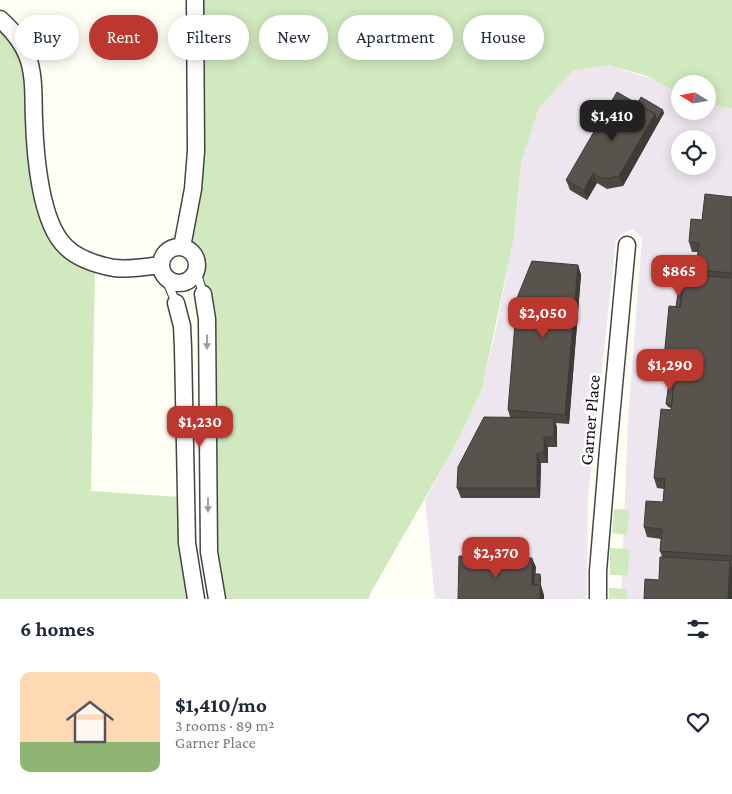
<!DOCTYPE html>
<html lang="en">
<head>
<meta charset="utf-8">
<style>
  body { margin:0; font-family:"Crimson Pro",serif; background:#f2f2f3; color:#1f2937; height:100vh; display:flex; flex-direction:column; font-size:19px; white-space:nowrap }
  * { box-sizing:border-box; margin:0 }
  p { font-size:16px; color:#747a83 }
  .icon { flex:none; width:28px; height:28px; fill:none; stroke:currentColor; stroke-width:2; stroke-linecap:round; stroke-linejoin:round }
  .map { position:relative; height:599px; overflow:hidden }
  .panel { display:flex; flex-direction:column; background:#fff; flex:1 }
  .panel>* { flex:none }
  .top-card { position:absolute; left:15px; top:15px; width:702px; height:45px; display:flex; gap:10px }
  .needle { width:32px; rotate:281deg }
  .fabs { position:absolute; left:671px; top:75px; display:grid; gap:10px }
  .fabs a { display:grid; place-items:center; width:45px; height:45px; border-radius:50%; background:#fff; box-shadow:0 2px 12px #0003; font-size:25px }
  .price { position:absolute; translate:-50% -42px; padding:0 11px; border-radius:10px; background:#bc372d; color:#fff; font-size:16px; line-height:32px; filter:drop-shadow(0 1px 2px #0008) }
  .price::after { content:''; position:absolute; left:50%; top:30px; width:15px; height:11px; margin-left:-8px; background:inherit; clip-path:polygon(0 0,100% 0,50% 100%) }
  .price.on { background:#222; color:#fff }
  ul { padding:0; list-style:none }
  li { display:flex; align-items:center; gap:15px; height:125px; padding:0 20px }
  li+li { border-top:1px solid #e0e1e3 }
  li span { display:grid; place-items:center; flex:none; width:140px; height:100px; border-radius:10px; color:#555 }
  li>.icon { margin-inline-start:auto }
  span .icon { width:60px; height:60px; fill:#fffc; stroke-width:1 }
  li b { font-size:21px }
  h2 { display:flex; justify-content:space-between; align-items:center; height:60px; padding:0 20px; font-size:21px }
  .pill { padding:0 18px; border-radius:22px; background:#fff; box-shadow:0 2px 12px #0003; font-size:18px; line-height:45px }
  .pill.on { background:#bc372d; color:#fff }
  .map>svg:first-child { display:block }
  .industrial { fill:#eee6ee; fill-rule:evenodd }
  .green { fill:#d0e9bf }
  .lines { fill:none; stroke-linecap:round; stroke-linejoin:round }
  .lane-casing { stroke:#444; stroke-width:10 }
  .street-casing { stroke:#444; stroke-width:19 }
  .lane { stroke:#fff; stroke-width:8 }
  .street { stroke:#fff; stroke-width:16 }
  .wall { fill:#4d4742 }
  .shaded-wall { fill:#3e3a36 }
  .building { fill:#59534d; stroke:#3e3a36 }
  .oneway { fill:#a0a0a0 }
  .labels { text-anchor:middle; stroke-width:5; stroke-linejoin:round; paint-order:stroke }
  .street-label { font-size:18px; fill:#111; stroke:#fff }
</style>
</head>
<body>
<div class="map">
<svg width="732" height="599" viewBox="0 0 732 599">
  <rect width="100%" height="100%" fill="#fefef5"/>
  <path class="industrial" d="M 608,65 L 655,80 L 680,94 L 680,111 L 708,111 L 708,104 L 732,109 L 732,599 L 621,599 L 628,419 L 642,238 L 633,229 L 621,234 L 616,240 L 615,249 L 588,498 L 587,599 L 435,599 L 425,500 L 456,444 L 482,389 L 497,324 L 515,231 L 521,163 L 539,108 L 573,71 ZM 680,139 L 708,139 L 708,166 L 680,166 Z"/>
  <path class="green" d="M 196,0 L 732,0 L 732,109 L 708,104 L 708,84 L 680,84 L 680,94 L 647,76 L 608,65 L 573,71 L 539,108 L 521,163 L 514,237 L 482,389 L 456,444 L 370,594 L 369,599 L 219,599 L 207,324 L 196,270 L 196,256 L 183,248 L 194,189 Z
    M 0,19 L 20,37 L 39,182 L 65,247 L 95,263 L 91,491 L 180,497 L 196,599 L 0,599 Z
    M 614,509 L 630,510 L 627,535 L 612,533 Z
    M 610,548 L 629,549 L 628,575 L 610,575 Z
    M 609,588 L 627,589 L 627,599 L 609,599 Z"/>
  <g class="lines">
    <defs>
      <path id="lane" d="M 196,270 L 203,294
        M 166,279 L 176,303"/>
      <path id="street" d="M 0,19 C 12,30 21,40 27,55 C 35,75 33,98 34,119 C 35,153 40,223 66,247 C 78,259 98,265 114,268 C 129,270 146,267 160,265
        M161 265a18 18 0 1 1 36 0a18 18 0 1 1-36 0Z
        M 182,247 L 193,189 L 196,151 L 195,0
        M 203,294 L 207,319 L 209,552 L 217,599
        M 176,303 L 182,326 L 183,348 L 187,543 L 196,599
        M 598,599 L 598,571 L 608,450 L 627,245"/>
    </defs>
    <use href="#lane" class="lane-casing"/>
    <use href="#street" class="street-casing"/>
    <use href="#lane" class="lane"/>
    <use href="#street" class="street"/>
  </g>
  <path class="wall" d="M 637,104 L 664,113 L 623,186 L 607,189 L 597,183 L 587,200 L 570,190 L 566,180 Z
    M 732,197 L 732,566 L 731,565 L 732,567 L 732,599 L 659,580 L 662,557 L 660,551 L 661,539 L 647,537 L 644,527 L 663,502 L 664,489 L 657,488 L 654,478 L 671,408 L 668,407 L 666,404 L 669,380 L 666,379 L 663,369 L 676,307 L 683,286 L 698,275 L 696,270 L 698,252 L 692,252 L 689,242 L 702,220 Z
    M 578,265 L 581,275 L 569,424 L 556,423 L 557,428 L 557,447 L 548,447 L 548,463 L 541,463 L 540,498 L 461,498 L 457,488 L 510,417 L 508,410 Z"/>
  <path class="shaded-wall" d="M 663,110 L 664,113 L 623,186 L 619,176 L 655,114 Z
    M 593,173 L 597,183 L 587,200 L 584,190 Z
    M 578,265 L 581,275 L 569,424 L 565,415 Z
    M 554,418 L 557,428 L 557,447 L 554,437 Z
    M 544,437 L 548,447 L 548,463 L 544,453 Z
    M 537,453 L 541,463 L 540,498 L 537,488 Z
    M 532,558 L 536,567 L 535,587 L 532,585 Z
    M 730,561 L 732,567 L 732,599 L 728,599 Z
    M 540,574 L 541,577 L 541,585 L 544,595 L 544,599 L 540,599 Z"/>
  <path class="building" d="M 617,92 L 655,114 L 619,176 L 603,179 L 593,173 L 584,190 L 566,180 Z
    M 641,97 L 663,110 L 657,120 L 655,114 L 637,104 Z
    M 705,194 L 732,197 L 732,273 L 696,270 L 699,243 L 689,242 L 691,219 L 702,220 Z
    M 532,261 L 578,265 L 565,415 L 508,410 L 517,298 Z
    M 684,274 L 732,278 L 732,556 L 660,551 L 662,529 L 644,527 L 646,501 L 663,502 L 665,479 L 654,478 L 661,409 L 671,410 L 675,371 L 663,369 L 669,306 L 680,307 Z
    M 679,286 L 683,286 L 680,307 L 676,307 Z
    M 670,376 L 674,377 L 672,405 L 666,404 Z
    M 484,417 L 554,418 L 554,437 L 544,437 L 544,453 L 537,453 L 537,488 L 457,488 L 458,467 Z
    M 459,556 L 532,558 L 532,585 L 540,585 L 540,599 L 458,599 Z
    M 660,557 L 730,561 L 728,599 L 644,599 L 645,579 L 659,580 Z
    M 534,574 L 540,574 L 539,585 L 534,585 Z"/>
  <defs><path id="oneway-solid" d="M-6-.8H1V-3.2L6.5 0L1 3.2V.8H-6Z" transform="scale(1.25)"/></defs>
  <g class="oneway">
    <use href="#oneway-solid" transform="translate(207 342) rotate(90)"/>
    <use href="#oneway-solid" transform="translate(208 505) rotate(90)"/>
  </g>
  <g class="labels">
    <g class="street-label">
      <text transform="translate(590 420) rotate(-85)" y="6">Garner Place</text>
    </g>
  </g>
</svg>
<div class="fabs">
<a><svg class="needle" viewBox="-14 -14 28 28"><path d="M0-13l5 13h-10z" fill="#e53935"/><path d="M0 13l5-13h-10z" fill="#747a83"/></svg></a>
<a><svg class="icon" aria-label="locate" viewBox="0 0 24 24"><circle cx="12" cy="12" r="6"/><path d="M12 2v4M12 18v4M2 12h4M18 12h4"/></svg></a>
</div>
<b class="price on" style="left:612px;top:142px">$1,410</b>
<b class="price" style="left:679px;top:297px">$865</b>
<b class="price" style="left:543px;top:339px">$2,050</b>
<b class="price" style="left:670px;top:391px">$1,290</b>
<b class="price" style="left:200px;top:448px">$1,230</b>
<b class="price" style="left:496px;top:579px">$2,370</b>
<div class="top-card">
<a class="pill">Buy</a>
<a class="pill on">Rent</a>
<a class="pill">Filters</a>
<a class="pill">New</a>
<a class="pill">Apartment</a>
<a class="pill">House</a>
</div>
</div>
<section class="panel">
<h2>6 homes<svg class="icon" aria-label="filters" viewBox="0 0 24 24"><path d="M4 7h16M4 17h16"/><circle cx="9" cy="7" r="2"/><circle cx="15" cy="17" r="2"/></svg></h2>
<ul>
<li><span style="background:linear-gradient(#ffd9b3 70%,#8fb573 0)"><svg class="icon" aria-label="home" viewBox="0 0 24 24"><path d="M3 11l9-7 9 7M6 9v11h12V9"/></svg></span><div><b>$1,410/mo</b><p>3 rooms · 89 m²</p><p>Garner Place</p></div><svg class="icon" aria-label="heart" viewBox="0 0 24 24"><path d="M12 20l-8-8c-3-5 5-10 8-4 3-6 11-1 8 4z"/></svg></li>
</ul>
</section>
</body>
</html>
